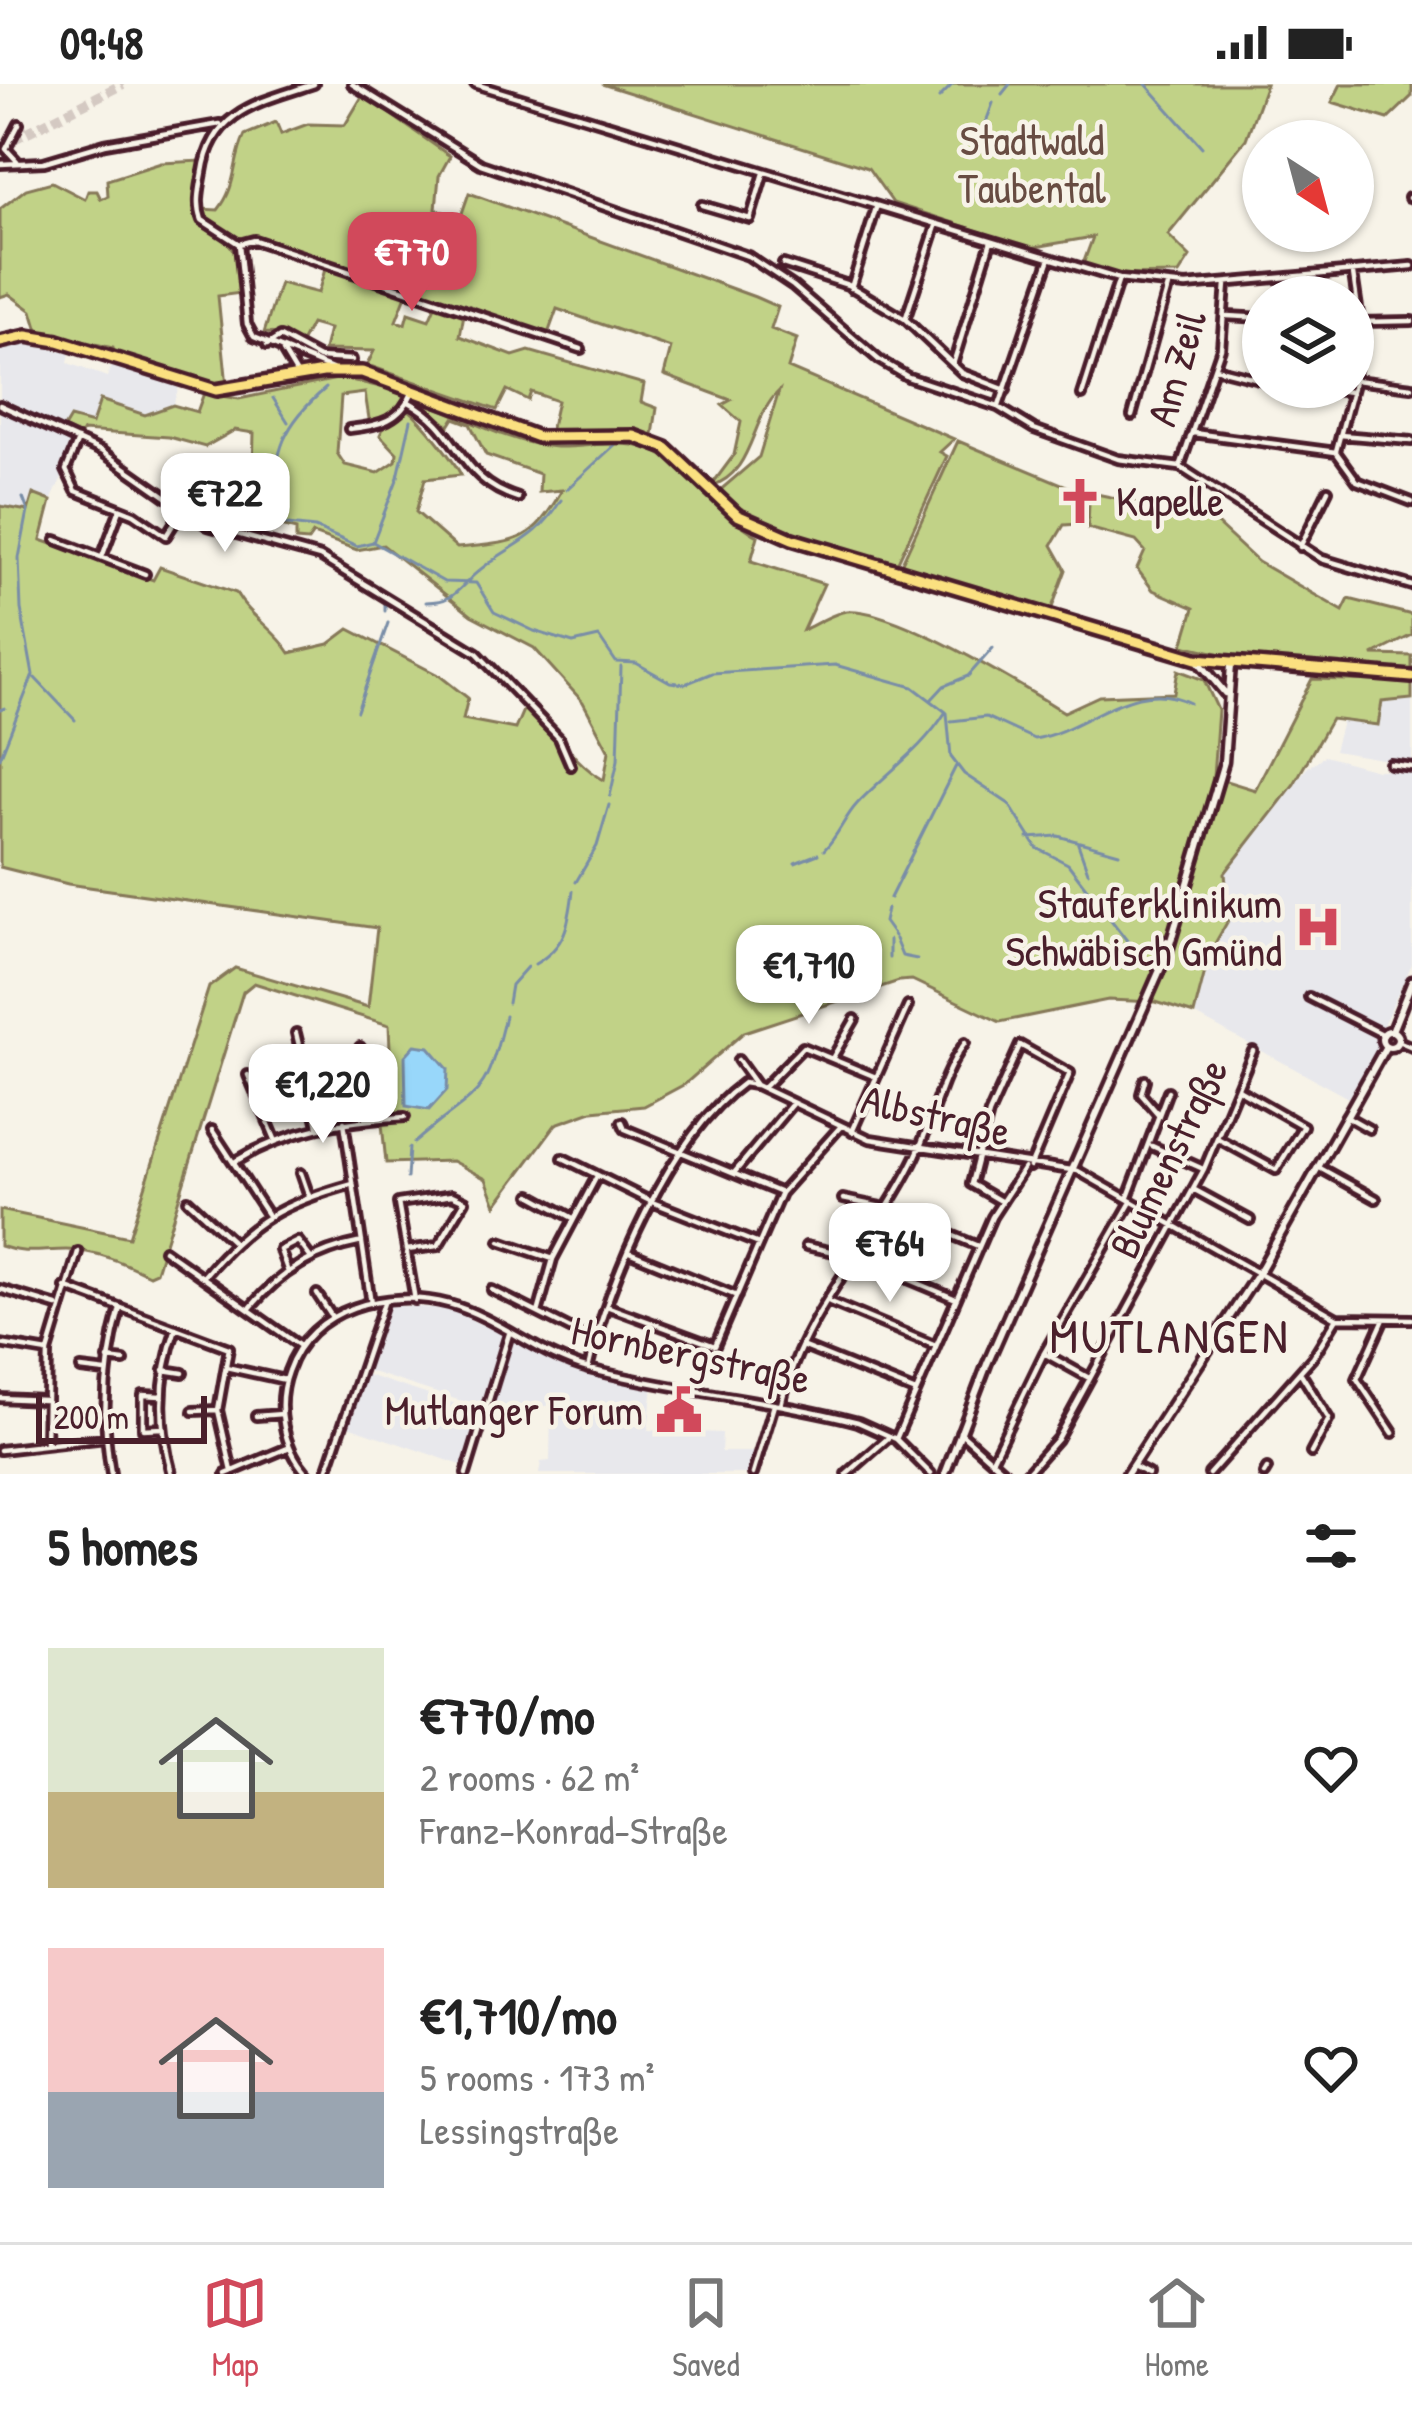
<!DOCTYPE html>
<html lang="en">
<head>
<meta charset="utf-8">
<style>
  body { margin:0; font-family:"Patrick Hand",sans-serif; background:#f6f6f6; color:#222; height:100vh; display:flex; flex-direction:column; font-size:45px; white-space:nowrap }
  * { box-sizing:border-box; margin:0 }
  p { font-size:39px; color:#767676 }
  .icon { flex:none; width:66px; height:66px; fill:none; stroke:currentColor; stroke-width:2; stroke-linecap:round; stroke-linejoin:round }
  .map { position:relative; height:1390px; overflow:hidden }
  .sheet { display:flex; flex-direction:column; background:#fff; flex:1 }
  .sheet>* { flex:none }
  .needle { width:78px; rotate:144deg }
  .tools { position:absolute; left:1242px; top:36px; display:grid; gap:24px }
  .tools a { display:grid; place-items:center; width:132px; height:132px; border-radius:50%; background:#fff; box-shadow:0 3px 9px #0004; font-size:60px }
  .scale { position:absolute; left:36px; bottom:30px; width:171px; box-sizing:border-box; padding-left:12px; border:6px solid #4a1f2b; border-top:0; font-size:33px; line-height:42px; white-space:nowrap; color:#4a1f2b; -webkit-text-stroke:9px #f7f3e8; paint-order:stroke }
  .price { position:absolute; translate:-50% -102px; padding:0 27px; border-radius:24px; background:#fff; color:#222; font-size:39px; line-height:78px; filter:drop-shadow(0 3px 6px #0008) }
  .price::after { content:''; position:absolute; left:50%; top:72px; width:36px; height:27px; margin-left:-18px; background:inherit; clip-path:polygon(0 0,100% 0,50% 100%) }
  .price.on { background:#d1495b; color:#fff }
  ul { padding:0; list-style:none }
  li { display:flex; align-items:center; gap:36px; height:300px; padding:0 48px }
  li span { display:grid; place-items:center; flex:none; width:336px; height:240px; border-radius:0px; color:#555 }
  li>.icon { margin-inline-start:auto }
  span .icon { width:144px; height:144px; fill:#fffc; stroke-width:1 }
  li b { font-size:51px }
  h2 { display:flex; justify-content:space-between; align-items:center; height:144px; padding:0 48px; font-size:51px }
  .status { display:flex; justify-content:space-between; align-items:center; height:84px; padding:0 60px; background:#fff; direction:ltr }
  .status svg { height:33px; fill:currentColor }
  .tab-bar { display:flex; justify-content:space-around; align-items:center; height:168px; border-top:3px solid #e0e0e0; background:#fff; font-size:33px; color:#767676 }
  .tab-bar a { display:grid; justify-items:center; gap:6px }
  .tab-bar .on { color:#d1495b }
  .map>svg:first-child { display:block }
  .built { fill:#e8e8ec }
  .green { fill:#c1d287; stroke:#867859; stroke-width:3; fill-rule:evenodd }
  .water { fill:#98d7fa; stroke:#798da7; stroke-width:3 }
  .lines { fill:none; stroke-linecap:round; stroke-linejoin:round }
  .stream { stroke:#798da7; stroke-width:3 }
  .trunk-tunnel { stroke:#d4c9c2; stroke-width:10; stroke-dasharray:10 5; stroke-linecap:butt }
  .minor-casing { stroke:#4a1f2b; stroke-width:14 }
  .tertiary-casing { stroke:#4a1f2b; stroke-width:15 }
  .primary-casing { stroke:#4a1f2b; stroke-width:18 }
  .minor { stroke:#f7f3e8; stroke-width:4.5 }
  .tertiary { stroke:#f7f3e8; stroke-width:6 }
  .primary { stroke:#fbe080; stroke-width:9 }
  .labels { text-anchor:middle; stroke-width:9; stroke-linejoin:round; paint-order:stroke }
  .park-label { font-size:42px; fill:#684c42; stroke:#f7f3e8 }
  .street-label { font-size:42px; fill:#4a1f2b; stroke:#f7f3e8 }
  .poi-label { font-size:42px; fill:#4a1f2b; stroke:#f7f3e8; text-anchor:end }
  .quarter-label { font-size:48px; letter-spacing:3px; fill:#4a1f2b; stroke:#f7f3e8 }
</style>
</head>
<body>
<div class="status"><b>09:48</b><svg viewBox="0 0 49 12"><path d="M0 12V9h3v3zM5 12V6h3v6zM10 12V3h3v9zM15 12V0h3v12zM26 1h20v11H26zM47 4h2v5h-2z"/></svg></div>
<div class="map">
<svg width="1412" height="1390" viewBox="0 0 1412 1390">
  <rect width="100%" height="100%" fill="#f7f3e8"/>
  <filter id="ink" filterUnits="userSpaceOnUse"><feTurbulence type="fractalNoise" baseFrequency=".00833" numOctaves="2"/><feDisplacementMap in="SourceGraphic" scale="24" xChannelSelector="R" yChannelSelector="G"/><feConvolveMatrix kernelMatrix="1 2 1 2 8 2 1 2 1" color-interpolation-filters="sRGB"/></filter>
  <g filter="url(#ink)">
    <path class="built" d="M 20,259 L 70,269 L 68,279 L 107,293 L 112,279 L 180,299 L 173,321 L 145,331 L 100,317 L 92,340 L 71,334 L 64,344 L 0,314 L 0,264 Z
      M 0,324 L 78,359 L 51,417 L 34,411 L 28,427 L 0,422 Z
      M 1412,615 L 1412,680 L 1334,667 L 1343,634 L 1378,641 L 1382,618 Z
      M 1324,672 L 1377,686 L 1412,686 L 1412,880 L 1382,943 L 1380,960 L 1348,1014 L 1194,930 L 1210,868 L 1229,835 L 1225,789 L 1307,684 Z
      M 386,1221 L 448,1225 L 506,1252 L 483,1324 L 365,1286 Z
      M 512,1255 L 583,1287 L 653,1302 L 648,1346 L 722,1349 L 721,1368 L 755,1368 L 750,1390 L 539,1390 L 541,1378 L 550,1377 L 551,1322 L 490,1323 Z
      M 364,1290 L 481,1328 L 464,1382 L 348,1342 Z"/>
    <path class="green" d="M 602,0 L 1266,0 L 1246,55 L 1168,151 L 1190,173 L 1179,190 L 1118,191 L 1083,180 L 1093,153 L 1030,164 L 893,119 L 868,84 Z
      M 1341,0 L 1412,0 L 1412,12 L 1388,35 L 1332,18 Z
      M 363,11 L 450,72 L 439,92 L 436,125 L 460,135 L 469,109 L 755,213 L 778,223 L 771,245 L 797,255 L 788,284 L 954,355 L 940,368 L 947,372 L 896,482 L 749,434 L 718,408 L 759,373 L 779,307 C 750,334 754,390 711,402 L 734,371 L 741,338 L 722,321 L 731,316 L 664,291 L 671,264 L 557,225 L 548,250 L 270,160 L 240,156 L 202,131 L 201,125 L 218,126 C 238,101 232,78 245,51 L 276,38 L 281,50 L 308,40 L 345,41 Z
      M 201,77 L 198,136 L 226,154 L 237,173 L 241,209 L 218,212 L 227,302 L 203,301 L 115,272 L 113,264 L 38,247 L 32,227 L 9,210 L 0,213 L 0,125 L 26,105 L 52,98 L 85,115 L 88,107 L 97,107 L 101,115 L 108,112 L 107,96 L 161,79 Z
      M 326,182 L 407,209 L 396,237 L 405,240 L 408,229 L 429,236 L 436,220 L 464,230 L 460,252 L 513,272 L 529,267 L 644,300 L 641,318 L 657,324 L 653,351 L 618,345 L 550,348 L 557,317 L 531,308 L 528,316 L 507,306 L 497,326 L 367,281 L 374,267 L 324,266 L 329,245 L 311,240 L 301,259 L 282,250 L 264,249 L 280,199 L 318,209 Z
      M 342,294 L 402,308 L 404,317 L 387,337 L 406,324 C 418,331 454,376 461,391 L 425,395 L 416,428 L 457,464 C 516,458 531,461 562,406 L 539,408 L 540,390 L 486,371 L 470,340 L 454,334 L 449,342 L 415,314 C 458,330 511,361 556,363 C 591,364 624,352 658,369 C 696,388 719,430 758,452 L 751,477 L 824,500 L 803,546 C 816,540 833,529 847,527 C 893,523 1022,602 1064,628 L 1099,612 L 1174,609 L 1178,586 L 1204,596 L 1218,626 L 1213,693 L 1255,706 L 1312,595 L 1412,598 L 1412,615 L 1382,618 L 1378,641 L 1331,635 L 1294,700 L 1225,789 L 1229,835 L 1210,868 L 1194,930 L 1156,918 L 1108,916 L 1000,938 L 912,896 L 899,897 L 744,948 L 685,1000 L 644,1022 L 592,1027 L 556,1040 L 496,1121 L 486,1095 L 452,1077 L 386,1079 L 382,1040 L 393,1038 L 389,941 L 254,899 L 243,908 L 156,1188 L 149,1191 C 122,1178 96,1166 66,1166 C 41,1166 25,1171 0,1162 L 0,1126 L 129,1153 L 209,903 L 235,884 L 368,923 L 377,844 L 68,800 L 0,783 L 0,422 L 28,427 L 33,410 L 51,417 L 41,456 L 153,496 L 160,483 L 236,509 C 251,534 275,545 290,569 L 329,560 L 349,545 L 440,592 L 468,614 L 463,635 L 515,645 L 527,617 C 555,643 572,679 604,696 L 609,667 L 583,618 L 534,564 L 471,531 L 383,461 L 357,466 L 313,450 L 308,457 L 296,456 L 296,446 L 270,439 L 250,445 L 203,416 L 204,403 L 252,424 L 254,349 L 235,346 L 205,363 L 169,353 L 83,347 L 80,352 L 64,344 L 70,334 L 92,340 L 100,316 L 145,331 L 173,321 L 197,328 L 204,309 L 239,315 ZM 365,309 L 370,341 L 386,338 L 380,351 L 397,369 L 396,377 L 378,389 L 345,381 L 337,369 L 341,312 Z
      M 958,357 L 1076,406 L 1084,420 L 1078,440 L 1064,441 L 1052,461 L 1066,486 L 1050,529 L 900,483 Z
      M 1082,407 L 1145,420 L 1149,432 L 1184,431 L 1217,440 L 1258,478 L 1343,527 L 1349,515 L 1412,531 L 1412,551 L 1373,571 L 1412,572 L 1412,588 L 1248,576 L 1183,561 L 1194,524 L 1153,506 L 1137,485 L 1145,467 L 1136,457 L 1088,444 L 1089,418 Z"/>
    <path class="water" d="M 415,961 L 429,963 L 448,985 L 447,1006 L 429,1026 L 406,1022 L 405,972 Z"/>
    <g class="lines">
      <path class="stream" d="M 1146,0 L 1202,63
        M 1002,10 L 1010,0
        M 939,14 L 953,0
        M 986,38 L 993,19
        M 273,314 L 288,338
        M 169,405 L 188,407 L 199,420 L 241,444 L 270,439 L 315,444 L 357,462 L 373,458 L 444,498 L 476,499 L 494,528 L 534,547 L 573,559 L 599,553 L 616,578 L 636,579 L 670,598 L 685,600 L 712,589 L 835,581 L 913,603 L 946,628
        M 567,405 L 618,358
        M 270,439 C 278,375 272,350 326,304
        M 373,458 L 398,393 L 411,336
        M 426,518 C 452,518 457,507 474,491 C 508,460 535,460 561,416
        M 385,527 L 385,517
        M 35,594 L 75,636
        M 932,615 L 944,602 L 968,592 L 993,564
        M 0,626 L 5,624
        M 357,627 L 388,539
        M 947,629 L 951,673 L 964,690 L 1009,720 L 1037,764 L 1068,780 L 1145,880
        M 951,637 L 986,633 L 1034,655 C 1086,647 1134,590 1190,619
        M 0,674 L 33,591 L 21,525 L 19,474 L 28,427 L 23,414
        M 610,712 L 618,676 L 621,583
        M 1028,754 L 1058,752 L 1119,769
        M 1077,757 L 1088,788
        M 824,766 C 839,751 844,734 857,720 C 887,688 921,667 945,629
        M 795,779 L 818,770
        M 576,798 L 597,762 L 609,721
        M 890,814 L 956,682
        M 887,825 L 884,838 L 894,852
        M 895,855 L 902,872 L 917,875
        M 889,856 L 889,874
        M 535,880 C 566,862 569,840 573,807
        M 508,919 L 511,901 L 527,883
        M 414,1059 C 477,1003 484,1023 505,932
        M 407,1094 L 409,1064"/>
      <path class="trunk-tunnel" d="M 0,62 L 123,0"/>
      <defs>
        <path id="minor" d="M 314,0 C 262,18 212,25 203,88 C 200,105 196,120 202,136 L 239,160 L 247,240 L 254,253 L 332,285
          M 352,0 L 481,80 L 748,172 L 793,202 L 879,276 L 908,293 L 998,323 L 1034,345 L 1118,375 L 1180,383 L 1322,475 L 1412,502
          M 475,0 L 1119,195 L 1186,202 L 1412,182
          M 17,77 L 6,65 L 19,40
          M 0,80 L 44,78 L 105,60 L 220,40
          M 1409,114 L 1412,113
          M 702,121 L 750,135 L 764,89
          M 239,160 L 254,156 L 581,265
          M 783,180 L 848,201 L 905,235 L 962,289 L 1006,306
          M 1353,190 L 1360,238 L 1353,302
          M 851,204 L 876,124
          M 1227,232 L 1263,234
          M 906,233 L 936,142
          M 1360,238 L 1412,237
          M 267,261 L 280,253 L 319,274 L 352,276
          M 283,267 L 298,292
          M 954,277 L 991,157
          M 1215,284 L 1263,296
          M 1355,296 L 1412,303
          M 1308,303 L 1351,308
          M 1082,311 L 1119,195
          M 409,318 C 462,346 457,396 518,414
          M 0,321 L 101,367 L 208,442 L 320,473 L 477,569 L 559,654 L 571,682
          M 999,322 L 1050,174
          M 1132,332 L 1168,203
          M 349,345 C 378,342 402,337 413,306
          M 1193,349 L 1336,368
          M 1340,351 L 1412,357
          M 78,356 L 66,386 L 76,407 L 134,430 L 166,452 L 181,428
          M 1336,367 L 1353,303
          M 1336,368 L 1357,397 L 1412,418
          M 1180,383 L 1221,264 L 1226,200
          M 56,456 L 145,490
          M 1300,463 L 1328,406
          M 102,473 L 120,425
          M 1390,680 L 1412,683
          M 1309,913 L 1384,951
          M 296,949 L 318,1042
          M 1398,957 L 1412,963
          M 360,963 L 365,1034
          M 833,973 L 855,935
          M 738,976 L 756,1001 L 870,1055 L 1078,1087 L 1337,1234 L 1412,1235
          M 248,991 L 275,1055
          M 763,1004 L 803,963 L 876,993
          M 1159,1031 L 1168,1007
          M 1346,1032 L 1369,1045
          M 344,1038 L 371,1219
          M 622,1038 L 625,1045 L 781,1109
          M 212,1046 L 267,1130
          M 852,1048 L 908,922
          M 1217,1054 L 1276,1086 L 1303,1042 L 1240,1006
          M 1152,1062 L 1201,1084
          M 563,1074 L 652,1118 L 759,1160
          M 236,1077 C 289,1045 344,1037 405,1033
          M 1318,1083 L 1376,1115
          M 301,1089 L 309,1112
          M 734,1089 L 792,1020
          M 1193,1105 L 1250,1136
          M 531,1111 L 573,1134
          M 1128,1113 L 1159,1031 L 1141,1010 L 1145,996
          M 843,1115 L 886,1124 L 978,1162
          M 188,1116 L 232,1157
          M 1002,1118 L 971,1100 L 989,1030 L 1020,961 L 1070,989 L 1030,1083
          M 500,1157 L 553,1175
          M 806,1162 L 853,1172 L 956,1215
          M 164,1166 L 300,1262
          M 406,1166 L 438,1162 L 465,1117 L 452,1111 L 398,1119 L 415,1216
          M 631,1169 L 737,1212
          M 288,1188 L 280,1166 L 298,1157 L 310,1173
          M 204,1192 C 251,1137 283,1119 353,1100
          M 65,1203 L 229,1264 L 218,1326 L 232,1387
          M 0,1205 L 57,1222
          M 492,1206 L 594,1257
          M 317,1210 L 332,1233
          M 830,1218 L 936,1262
          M 251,1223 C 281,1187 316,1167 362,1158
          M 609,1223 L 715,1262 L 781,1109 L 841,1042
          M 538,1229 L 553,1175 L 597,1092
          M 1384,1235 L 1357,1295 L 1393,1349
          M 0,1260 L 48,1268
          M 804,1263 L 916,1308
          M 1044,1269 L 1089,1294
          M 108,1275 L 124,1277
          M 226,1283 L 285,1296
          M 81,1285 L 106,1288
          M 588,1285 C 608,1197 669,1053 743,999 L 755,1001
          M 164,1286 L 183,1289
          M 1300,1288 L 1329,1335 L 1311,1369
          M 161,1312 L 143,1311 L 143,1345 L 162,1344
          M 0,1314 L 44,1316
          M 781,1321 C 801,1231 873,1158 913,1078 C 933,1039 938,995 965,959
          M 193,1327 L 218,1326
          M 256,1332 L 282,1330
          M 960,1348 L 1007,1390
          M 896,1355 L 992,1133 L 1024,1084
          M 46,1360 L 48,1268 L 78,1168
          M 0,1366 L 105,1354
          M 992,1376 L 1044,1269 L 1131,1118
          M 1133,1382 L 1148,1390
          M 111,1390 C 101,1333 104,1280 120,1224
          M 172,1390 C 158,1340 158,1293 176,1244
          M 226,1390 L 290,1363
          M 307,1390 C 283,1363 275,1322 288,1287 C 310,1223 388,1204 449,1220 C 499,1234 539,1272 589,1285 C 678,1308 770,1315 858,1338 L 896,1355 L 931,1390
          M 326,1390 L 384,1219
          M 466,1390 L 509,1250
          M 753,1390 L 774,1321
          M 847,1390 L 888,1354
          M 1026,1390 L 1057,1355 L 1204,1085 L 1253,967
          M 1209,1390 L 1313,1273 L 1337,1234
          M 1264,1390 L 1267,1385"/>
        <path id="tertiary" d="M 1199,578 L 1225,609
          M 1158,883 L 1167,857
          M 1392,947 L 1412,897
          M1382 955a8 8 0 1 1 16 0a8 8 0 1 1-16 0Z
          M 945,1390 L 987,1280 L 1167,870 L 1224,678 L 1231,581
          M 1127,1390 L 1262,1183 L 1386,962"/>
        <path id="primary" d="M 0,258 L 27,252 L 58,257 L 216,306 L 323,288 L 362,288 L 538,353 L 634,352 L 666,364 L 737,431 L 792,455 L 1196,575 L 1412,593"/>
      </defs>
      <use href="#minor" class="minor-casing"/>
      <use href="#tertiary" class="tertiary-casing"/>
      <use href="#primary" class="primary-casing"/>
      <use href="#minor" class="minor"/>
      <use href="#tertiary" class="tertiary"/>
      <use href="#primary" class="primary"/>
    </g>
  </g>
  <defs>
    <symbol id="church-bare" viewBox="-9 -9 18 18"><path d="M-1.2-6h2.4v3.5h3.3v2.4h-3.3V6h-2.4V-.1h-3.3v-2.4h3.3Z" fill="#d1495b" stroke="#f7f3e8" stroke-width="2.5" paint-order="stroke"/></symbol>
    <symbol id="hospital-bare" viewBox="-9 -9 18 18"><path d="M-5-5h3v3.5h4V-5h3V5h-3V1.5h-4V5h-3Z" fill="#d1495b" stroke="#f7f3e8" stroke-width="2.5" paint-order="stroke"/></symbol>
    <symbol id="civic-bare" viewBox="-9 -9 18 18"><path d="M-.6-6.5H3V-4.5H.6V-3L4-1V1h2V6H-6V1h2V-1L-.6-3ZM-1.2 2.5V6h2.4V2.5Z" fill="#d1495b" stroke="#f7f3e8" stroke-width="2.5" paint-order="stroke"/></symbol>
  </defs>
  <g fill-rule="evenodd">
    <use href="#church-bare" x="1047" y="384" width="66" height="66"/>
    <use href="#hospital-bare" x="1285" y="810" width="66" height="66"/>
    <use href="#civic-bare" x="646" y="1293" width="66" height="66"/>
  </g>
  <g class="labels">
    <g class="park-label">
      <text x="1032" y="71">Stadtwald<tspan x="1032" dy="48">Taubental</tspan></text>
    </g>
    <g class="street-label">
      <text transform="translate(1176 284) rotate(-74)" y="15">Am Zeil</text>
      <text transform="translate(936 1031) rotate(13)" y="15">Albstraße</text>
      <text transform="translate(1168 1074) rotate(-64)" y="15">Blumenstraße</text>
      <text transform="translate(691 1270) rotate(12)" y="15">Hornbergstraße</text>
    </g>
    <g class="poi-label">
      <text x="1116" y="432" text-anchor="start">Kapelle</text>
      <text x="1282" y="834">Stauferklinikum<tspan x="1282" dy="48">Schwäbisch Gmünd</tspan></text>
      <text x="643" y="1341">Mutlanger Forum</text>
    </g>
    <g class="quarter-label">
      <text x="1170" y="1269">MUTLANGEN</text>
    </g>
  </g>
</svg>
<div class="tools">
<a><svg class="needle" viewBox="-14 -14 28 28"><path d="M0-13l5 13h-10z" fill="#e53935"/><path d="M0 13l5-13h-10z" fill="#767676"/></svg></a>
<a><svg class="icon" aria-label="layers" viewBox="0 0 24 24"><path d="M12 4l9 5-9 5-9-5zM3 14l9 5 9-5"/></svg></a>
</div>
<div class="scale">200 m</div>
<b class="price on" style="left:412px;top:230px">€770</b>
<b class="price" style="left:225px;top:471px">€722</b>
<b class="price" style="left:809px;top:943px">€1,710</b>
<b class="price" style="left:323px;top:1062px">€1,220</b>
<b class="price" style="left:890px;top:1221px">€764</b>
</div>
<section class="sheet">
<h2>5 homes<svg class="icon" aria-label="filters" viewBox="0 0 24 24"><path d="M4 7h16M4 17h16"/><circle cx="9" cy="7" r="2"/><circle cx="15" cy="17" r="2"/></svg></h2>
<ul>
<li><span style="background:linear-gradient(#dfe7d0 60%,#c2b280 0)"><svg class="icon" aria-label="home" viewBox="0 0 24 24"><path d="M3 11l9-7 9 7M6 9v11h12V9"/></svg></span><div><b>€770/mo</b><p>2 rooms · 62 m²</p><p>Franz-Konrad-Straße</p></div><svg class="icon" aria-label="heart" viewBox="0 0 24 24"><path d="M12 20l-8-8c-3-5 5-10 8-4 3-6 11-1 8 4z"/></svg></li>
<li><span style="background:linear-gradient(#f6c9c9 60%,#9aa5b1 0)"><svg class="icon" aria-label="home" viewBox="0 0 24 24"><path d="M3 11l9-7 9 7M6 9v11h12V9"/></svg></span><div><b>€1,710/mo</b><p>5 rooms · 173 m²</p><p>Lessingstraße</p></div><svg class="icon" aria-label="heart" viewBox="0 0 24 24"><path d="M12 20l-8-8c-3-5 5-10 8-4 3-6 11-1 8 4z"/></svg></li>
</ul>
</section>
<nav class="tab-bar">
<a class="on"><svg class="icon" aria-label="map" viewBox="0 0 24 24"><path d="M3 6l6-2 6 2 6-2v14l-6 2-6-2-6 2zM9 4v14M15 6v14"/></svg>Map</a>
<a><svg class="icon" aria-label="saved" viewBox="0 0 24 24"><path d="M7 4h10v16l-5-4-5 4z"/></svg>Saved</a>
<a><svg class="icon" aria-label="home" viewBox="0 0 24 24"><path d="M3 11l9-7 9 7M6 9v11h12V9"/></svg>Home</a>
</nav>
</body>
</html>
